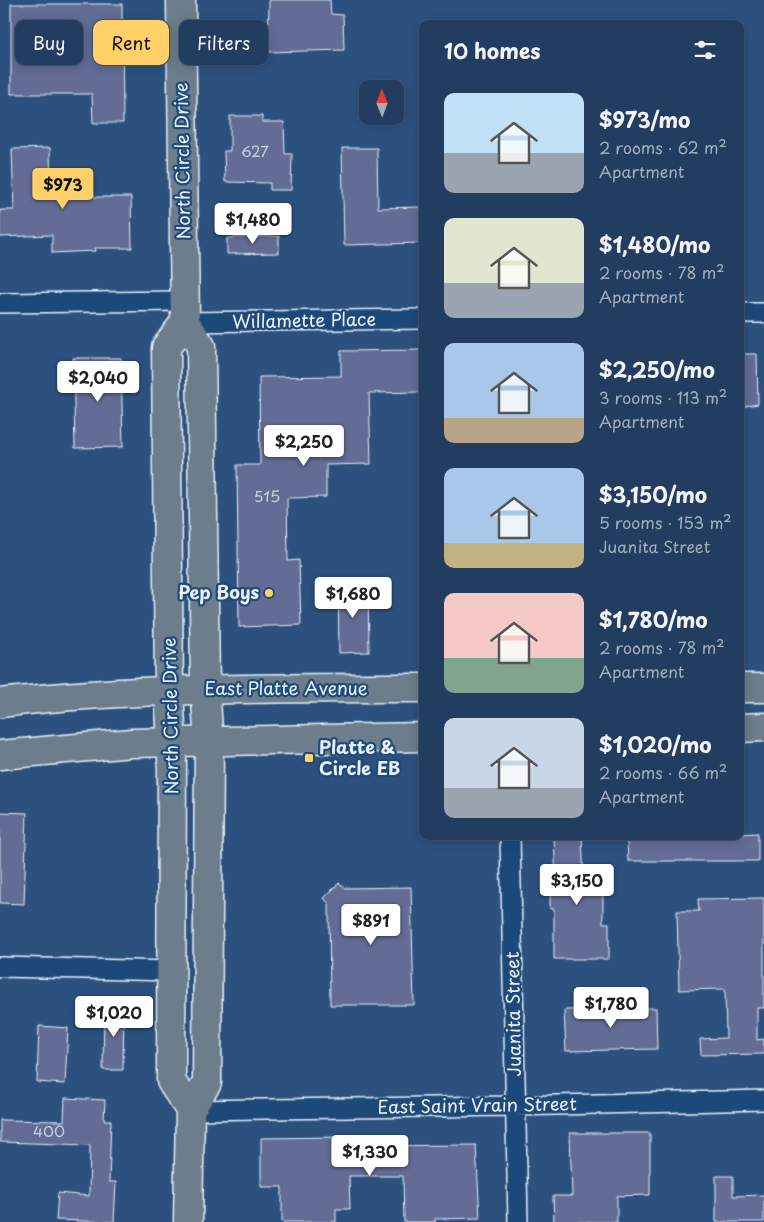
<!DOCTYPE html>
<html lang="en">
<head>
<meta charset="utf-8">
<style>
  body { margin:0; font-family:"Playpen Sans",sans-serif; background:#2e4868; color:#f1f3f6; height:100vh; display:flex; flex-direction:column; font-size:19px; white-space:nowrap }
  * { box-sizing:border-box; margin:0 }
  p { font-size:16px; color:#a2aebd }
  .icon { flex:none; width:28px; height:28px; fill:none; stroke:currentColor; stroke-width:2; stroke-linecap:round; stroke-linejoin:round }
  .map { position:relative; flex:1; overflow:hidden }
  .side { position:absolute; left:419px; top:20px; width:325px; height:820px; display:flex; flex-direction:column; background:#223d5f; border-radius:10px; box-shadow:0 2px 12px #0003,0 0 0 1px #3f5674 }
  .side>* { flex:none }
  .guide { position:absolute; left:15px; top:20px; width:329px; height:45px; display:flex; gap:10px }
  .needle { width:32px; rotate:359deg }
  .tools { position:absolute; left:359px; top:80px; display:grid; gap:10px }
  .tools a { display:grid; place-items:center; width:45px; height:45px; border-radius:10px; background:#223d5f; box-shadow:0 2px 12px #0003,0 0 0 1px #3f5674; font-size:25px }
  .price { position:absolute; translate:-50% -42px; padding:0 11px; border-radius:5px; background:#fff; color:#222; font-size:16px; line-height:32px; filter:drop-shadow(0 1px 2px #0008) }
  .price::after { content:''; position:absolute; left:50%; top:30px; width:15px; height:11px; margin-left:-8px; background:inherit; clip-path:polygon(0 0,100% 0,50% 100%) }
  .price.current { background:#ffd166; color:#111 }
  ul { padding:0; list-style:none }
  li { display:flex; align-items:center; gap:15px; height:125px; padding:0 25px }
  li span { display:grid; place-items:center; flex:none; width:140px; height:100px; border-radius:10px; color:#555 }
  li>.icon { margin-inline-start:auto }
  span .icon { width:60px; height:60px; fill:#fffc; stroke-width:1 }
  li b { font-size:21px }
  h2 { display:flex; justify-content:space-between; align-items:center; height:60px; padding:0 25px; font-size:21px }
  .chip { padding:0 18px; border-radius:10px; background:#223d5f; box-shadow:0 2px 12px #0003,0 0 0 1px #3f5674; font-size:18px; line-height:45px }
  .chip.current { background:#ffd166; color:#111 }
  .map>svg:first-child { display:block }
  .building { fill:#636c95; stroke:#e8f1f8 }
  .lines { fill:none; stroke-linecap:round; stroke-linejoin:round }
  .minor-casing { stroke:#e8f1f8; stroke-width:22 }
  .primary-casing { stroke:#e8f1f8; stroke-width:31 }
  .minor { stroke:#1f4a7a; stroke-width:19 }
  .primary { stroke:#6c7d8b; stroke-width:28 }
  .poi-dot { fill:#ffd166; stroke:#1f4a7a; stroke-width:2 }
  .labels { text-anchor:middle; stroke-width:4.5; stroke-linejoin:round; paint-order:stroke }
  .number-label { font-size:15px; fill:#c7d0df }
  .street-label { font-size:18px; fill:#e8f1f8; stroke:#1f4a7a }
  .poi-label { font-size:18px; font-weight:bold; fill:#e8f1f8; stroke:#1f4a7a; text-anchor:end }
</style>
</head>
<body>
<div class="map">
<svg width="764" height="1222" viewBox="0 0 764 1222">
  <rect width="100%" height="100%" fill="#2d517f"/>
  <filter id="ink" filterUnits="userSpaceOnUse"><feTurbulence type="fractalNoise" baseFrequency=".02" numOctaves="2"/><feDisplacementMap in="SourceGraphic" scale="10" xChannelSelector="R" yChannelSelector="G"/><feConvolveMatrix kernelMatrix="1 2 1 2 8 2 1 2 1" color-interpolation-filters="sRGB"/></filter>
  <g filter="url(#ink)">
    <path class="building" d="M 269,0 L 330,0 L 331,14 L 343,15 L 344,50 L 268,52 Z
      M 11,4 L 122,4 L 123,123 L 93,123 L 92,94 L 11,94 Z
      M 230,116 L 262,116 L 262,122 L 284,122 L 285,154 L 292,154 L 291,190 L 270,190 L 270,183 L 225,182 L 224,151 L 230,151 Z
      M 50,148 L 51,196 L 94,194 L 94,197 L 131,197 L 132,248 L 95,248 L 96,251 L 52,253 L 52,235 L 0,237 L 0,210 L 14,210 L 12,149 Z
      M 342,148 L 377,148 L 378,208 L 422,207 L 422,243 L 344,245 Z
      M 279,236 L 279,253 L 227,254 L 227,238 Z
      M 422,350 L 422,392 L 369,393 L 371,464 L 326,465 L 326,497 L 287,498 L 288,561 L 299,560 L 301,625 L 239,627 L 237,465 L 260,465 L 259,377 L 341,376 L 341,351 Z
      M 743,354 L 757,354 L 758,404 L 740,407 L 740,359 L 743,359 Z
      M 73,358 L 121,358 L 123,447 L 75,448 Z
      M 338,585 L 368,585 L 369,652 L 339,653 Z
      M 0,812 L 27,813 L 24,904 L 0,903 Z
      M 758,833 L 758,861 L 628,861 L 627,840 L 633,840 L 633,836 L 740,836 L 740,834 Z
      M 554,836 L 582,836 L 584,883 L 603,883 L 603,923 L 609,923 L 609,959 L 554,959 L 554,909 L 550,909 L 550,883 L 556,883 Z
      M 339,883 L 345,888 L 411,887 L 414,1005 L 330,1005 L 329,904 L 324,898 Z
      M 764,898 L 764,1008 L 757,1008 L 757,1040 L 764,1039 L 764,1054 L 701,1055 L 700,1039 L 726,1038 L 725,989 L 679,990 L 677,911 L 699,911 L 698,899 Z
      M 104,1006 L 124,1006 L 123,1070 L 103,1070 Z
      M 656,1008 L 657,1049 L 566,1051 L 564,1010 Z
      M 39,1026 L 68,1028 L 65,1084 L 37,1082 Z
      M 65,1098 L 105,1100 L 104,1120 L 111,1120 L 109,1182 L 116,1182 L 114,1222 L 56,1220 L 58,1193 L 89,1196 L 90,1145 L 0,1142 L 0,1120 L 64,1121 Z
      M 570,1133 L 650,1133 L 650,1195 L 617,1196 L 617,1222 L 554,1222 L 553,1196 L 572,1196 Z
      M 342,1137 L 342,1146 L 476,1145 L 480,1218 L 435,1219 L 435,1222 L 404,1222 L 403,1176 L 349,1176 L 350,1209 L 336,1209 L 336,1222 L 282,1222 L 282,1187 L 261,1187 L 261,1138 Z
      M 716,1176 L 733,1176 L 733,1196 L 764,1195 L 764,1222 L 716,1222 Z"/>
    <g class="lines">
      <defs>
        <path id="minor" d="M 0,303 L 184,301
          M 740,313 L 764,313
          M 185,322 L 422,319
          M 510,836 L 518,1222
          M 0,967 L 172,971
          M 190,1110 L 515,1106 L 764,1100"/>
        <path id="primary" d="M 181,0 L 185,322 L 201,346 L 205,688 L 209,742 L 207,1083 L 190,1110 L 188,1222
          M 185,322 L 166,347 L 169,691 L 172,743 L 171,1081 L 190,1110
          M 740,688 L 764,688
          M 0,703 C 140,687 281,688 422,688
          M 740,728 L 764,727
          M 0,755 L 132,743 L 422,737"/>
      </defs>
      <use href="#minor" class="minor-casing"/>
      <use href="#primary" class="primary-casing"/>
      <use href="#minor" class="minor"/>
      <use href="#primary" class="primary"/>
    </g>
  </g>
  <g class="poi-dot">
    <circle cx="269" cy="593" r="5"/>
    <rect x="304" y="753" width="10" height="10" rx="2.5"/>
  </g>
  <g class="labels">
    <g class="number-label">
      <text x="255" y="157">627</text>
      <text x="267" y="502">515</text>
      <text x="49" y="1137">400</text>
    </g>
    <g class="street-label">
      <text transform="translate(183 161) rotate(-91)" y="6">North Circle Drive</text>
      <text transform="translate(304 321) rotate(-1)" y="6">Willamette Place</text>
      <text x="286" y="695">East Platte Avenue</text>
      <text transform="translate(171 716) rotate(-91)" y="6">North Circle Drive</text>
      <text transform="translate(514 1014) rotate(-91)" y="6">Juanita Street</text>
      <text transform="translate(477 1106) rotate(-1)" y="6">East Saint Vrain Street</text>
    </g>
    <g class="poi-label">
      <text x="259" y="599">Pep Boys</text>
      <text x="319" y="754" text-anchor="start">Platte &amp;<tspan x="319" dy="21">Circle EB</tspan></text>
    </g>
  </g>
</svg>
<div class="tools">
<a><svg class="needle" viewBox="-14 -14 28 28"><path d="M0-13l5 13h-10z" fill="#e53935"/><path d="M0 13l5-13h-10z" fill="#a2aebd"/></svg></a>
</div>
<b class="price current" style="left:63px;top:210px">$973</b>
<b class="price" style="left:253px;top:245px">$1,480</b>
<b class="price" style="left:98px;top:403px">$2,040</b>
<b class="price" style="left:304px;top:467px">$2,250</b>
<b class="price" style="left:353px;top:619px">$1,680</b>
<b class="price" style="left:577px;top:906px">$3,150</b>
<b class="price" style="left:371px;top:946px">$891</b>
<b class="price" style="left:611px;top:1029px">$1,780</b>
<b class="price" style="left:114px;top:1038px">$1,020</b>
<b class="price" style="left:370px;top:1177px">$1,330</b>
<div class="guide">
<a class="chip">Buy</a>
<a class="chip current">Rent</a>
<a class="chip">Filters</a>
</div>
<section class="side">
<h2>10 homes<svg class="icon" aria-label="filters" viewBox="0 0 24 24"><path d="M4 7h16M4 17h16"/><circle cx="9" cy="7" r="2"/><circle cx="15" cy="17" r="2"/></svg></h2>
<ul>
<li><span style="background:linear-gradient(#bfe0f5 60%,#9aa5b1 0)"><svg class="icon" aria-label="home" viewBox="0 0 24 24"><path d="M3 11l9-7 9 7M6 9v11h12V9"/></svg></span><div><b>$973/mo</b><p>2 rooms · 62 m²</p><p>Apartment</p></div></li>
<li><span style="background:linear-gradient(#dfe7d0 65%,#9aa5b1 0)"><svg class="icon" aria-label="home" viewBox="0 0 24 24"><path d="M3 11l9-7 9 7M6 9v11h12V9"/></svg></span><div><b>$1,480/mo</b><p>2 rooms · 78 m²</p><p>Apartment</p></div></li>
<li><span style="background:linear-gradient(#a9c7e8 75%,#b9a48a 0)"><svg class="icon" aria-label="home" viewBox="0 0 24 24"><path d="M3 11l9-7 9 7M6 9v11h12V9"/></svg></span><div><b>$2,250/mo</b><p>3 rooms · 113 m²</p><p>Apartment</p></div></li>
<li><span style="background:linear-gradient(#a9c7e8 75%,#c2b280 0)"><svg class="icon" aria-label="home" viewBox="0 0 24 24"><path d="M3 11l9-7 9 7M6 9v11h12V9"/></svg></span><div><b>$3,150/mo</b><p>5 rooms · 153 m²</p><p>Juanita Street</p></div></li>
<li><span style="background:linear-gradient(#f6c9c9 65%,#7fa58c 0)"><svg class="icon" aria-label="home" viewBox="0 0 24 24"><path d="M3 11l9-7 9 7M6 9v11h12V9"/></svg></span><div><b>$1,780/mo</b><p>2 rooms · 78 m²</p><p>Apartment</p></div></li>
<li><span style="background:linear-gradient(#c9d6e8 70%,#9aa5b1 0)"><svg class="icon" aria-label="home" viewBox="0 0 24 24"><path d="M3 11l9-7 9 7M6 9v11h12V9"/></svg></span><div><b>$1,020/mo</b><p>2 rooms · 66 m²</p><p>Apartment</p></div></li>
</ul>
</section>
</div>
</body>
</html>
